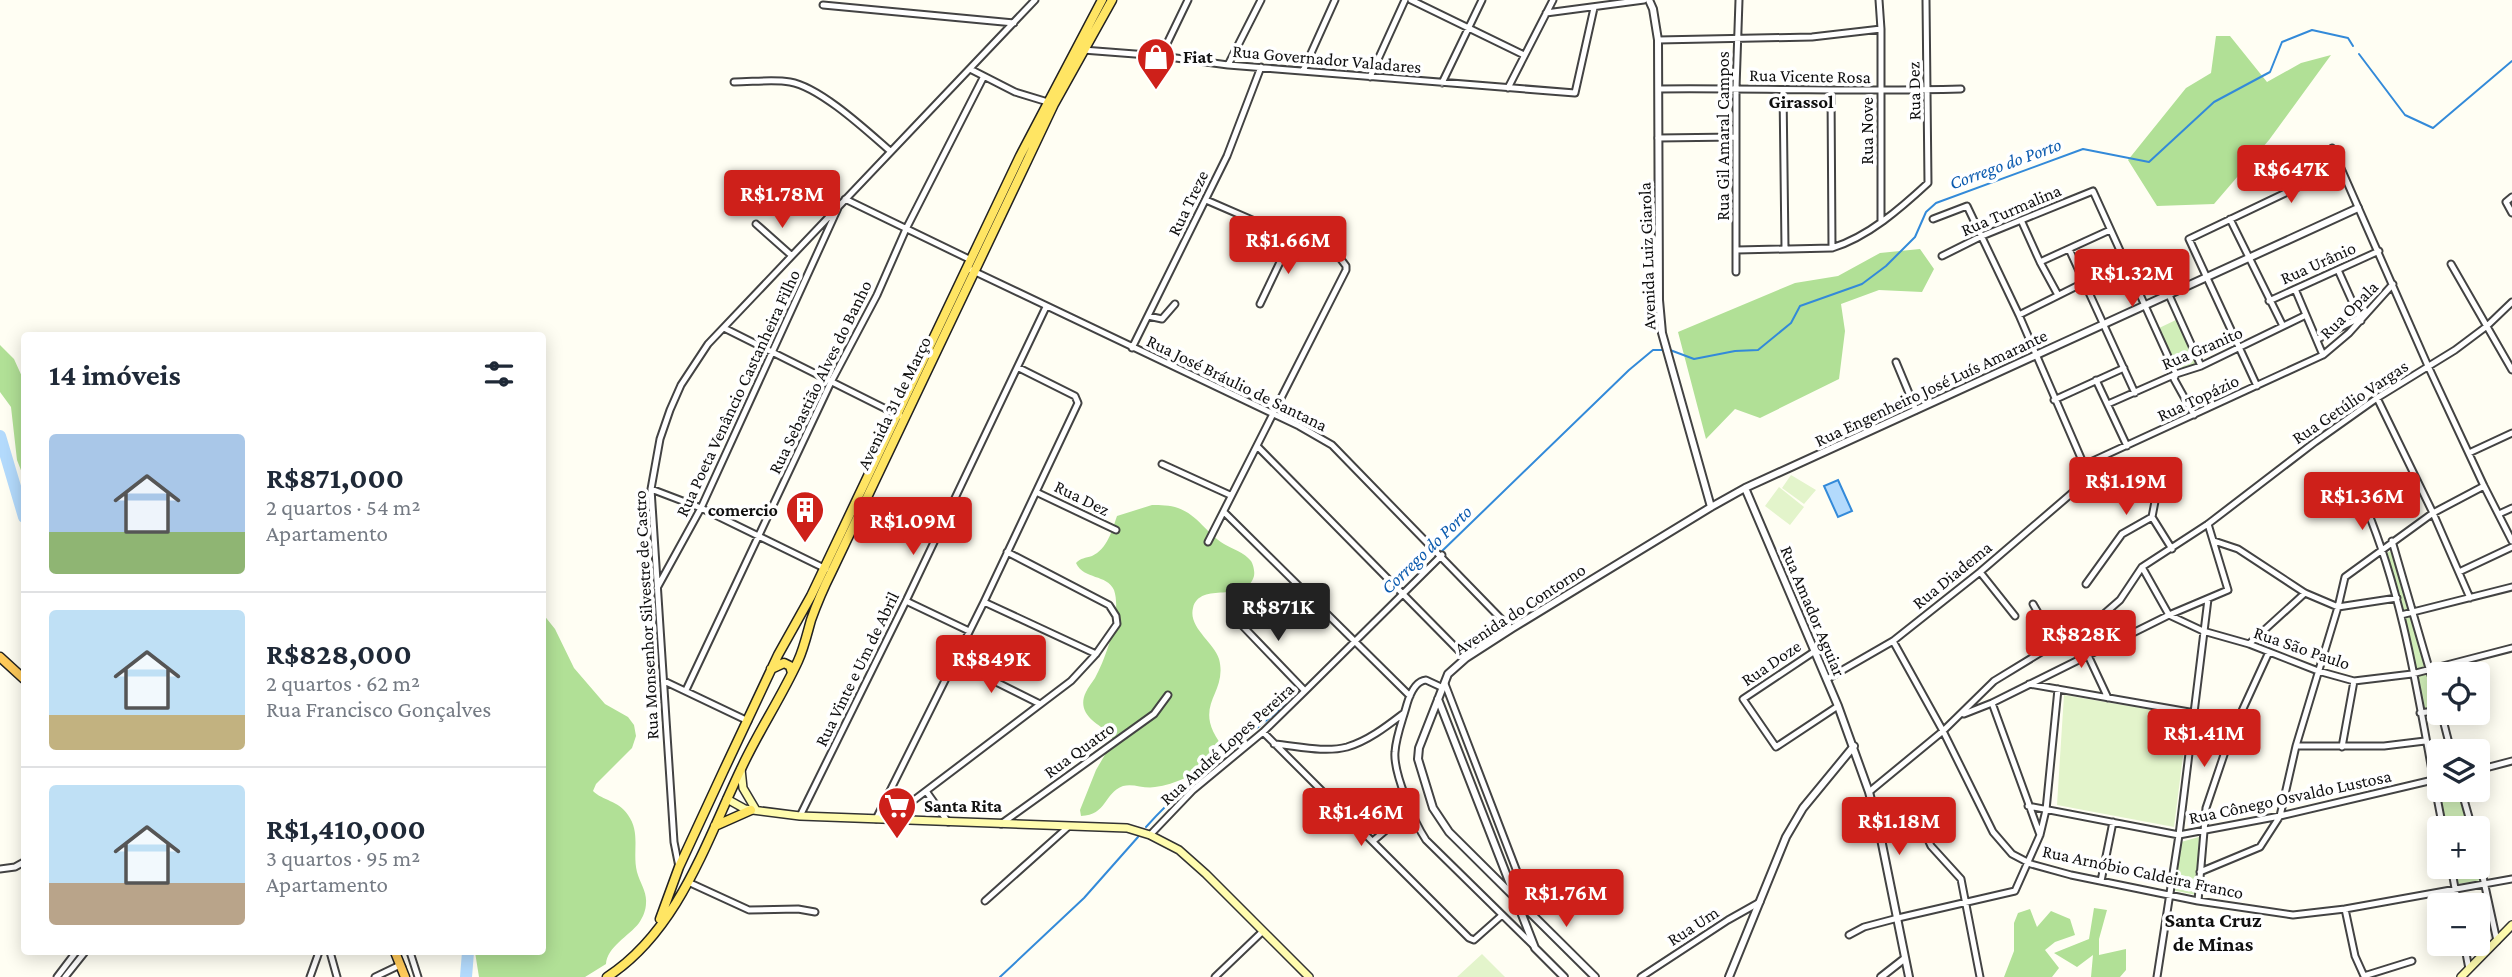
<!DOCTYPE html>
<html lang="pt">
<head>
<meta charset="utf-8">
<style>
  body { margin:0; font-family:"Crimson Pro",serif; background:#f6f6f7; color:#1f2937; height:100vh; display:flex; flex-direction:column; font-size:26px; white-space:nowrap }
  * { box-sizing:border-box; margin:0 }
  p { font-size:23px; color:#747a83 }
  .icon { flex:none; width:38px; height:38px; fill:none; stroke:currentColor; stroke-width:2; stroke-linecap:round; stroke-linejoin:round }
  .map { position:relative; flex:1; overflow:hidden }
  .sheet { position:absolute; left:21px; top:332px; width:525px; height:623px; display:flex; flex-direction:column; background:#fff; border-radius:7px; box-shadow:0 4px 18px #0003 }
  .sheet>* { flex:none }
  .buttons { position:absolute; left:2427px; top:662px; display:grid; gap:14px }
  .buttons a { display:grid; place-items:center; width:63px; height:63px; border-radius:7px; background:#fff; box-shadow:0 4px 18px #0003; font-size:35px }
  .price { position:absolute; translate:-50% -60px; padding:0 16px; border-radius:7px; background:#ce201a; color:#fff; font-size:23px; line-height:46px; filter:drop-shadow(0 2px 4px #0008) }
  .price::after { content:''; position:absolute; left:50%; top:42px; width:21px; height:16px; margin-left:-10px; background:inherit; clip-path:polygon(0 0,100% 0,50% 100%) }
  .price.on { background:#222; color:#fff }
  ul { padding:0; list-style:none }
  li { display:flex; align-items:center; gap:21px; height:175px; padding:0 28px }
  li+li { border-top:2px solid #e0e1e3 }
  li span { display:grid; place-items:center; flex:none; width:196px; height:140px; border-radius:7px; color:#555 }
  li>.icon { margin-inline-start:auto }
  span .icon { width:84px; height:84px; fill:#fffc; stroke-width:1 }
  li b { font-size:30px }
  h2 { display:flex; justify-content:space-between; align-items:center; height:84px; padding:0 28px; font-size:30px }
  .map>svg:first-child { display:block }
  .green { fill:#d0eeb8 }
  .forest { fill:#b1e096 }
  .pitch { fill:#e3f4cb }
  .water { fill:#b3dafc; stroke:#338ad9; stroke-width:2 }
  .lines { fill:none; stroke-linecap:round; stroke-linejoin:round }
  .stream { stroke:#338ad9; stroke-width:2 }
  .river { stroke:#b3dafc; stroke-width:12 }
  .minor-casing { stroke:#434343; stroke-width:9 }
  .tertiary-casing { stroke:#434343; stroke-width:10 }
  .secondary-casing { stroke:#323232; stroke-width:10 }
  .primary-casing { stroke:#212121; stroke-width:11 }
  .trunk-casing { stroke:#212121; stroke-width:11 }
  .minor { stroke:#fff; stroke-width:5 }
  .tertiary { stroke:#fff; stroke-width:6 }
  .secondary { stroke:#fffcae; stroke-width:7 }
  .primary { stroke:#ffe563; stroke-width:8 }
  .trunk { stroke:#ffca5a; stroke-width:8 }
  .labels { text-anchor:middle; stroke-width:7; stroke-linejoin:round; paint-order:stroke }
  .poi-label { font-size:18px; font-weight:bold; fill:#101010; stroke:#fff; text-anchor:start }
  .street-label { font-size:18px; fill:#101010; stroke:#fff }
  .neighbourhood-label { font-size:19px; font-weight:bold; fill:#101010; stroke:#fff }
  .water-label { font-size:19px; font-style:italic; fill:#0c5baf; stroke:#fff }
  .quarter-label { font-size:21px; font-weight:bold; fill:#101010; stroke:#fff }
</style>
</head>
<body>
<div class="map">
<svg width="2512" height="977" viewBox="0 0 2512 977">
  <rect width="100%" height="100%" fill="#fffef3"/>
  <path class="green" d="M 2178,319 L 2198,362 L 2177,372 L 2157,329 Z
    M 2394,550 L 2411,610 L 2402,612 L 2386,553 Z
    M 2413,615 L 2426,667 L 2414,669 L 2403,618 Z
    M 2428,673 L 2435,707 L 2422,710 L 2416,677 Z
    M 2437,782 L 2439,782 L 2440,789 L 2458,789 L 2468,828 L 2446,828 Z
    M 2199,837 L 2196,895 L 2172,890 L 2181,842 Z
    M 2454,866 L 2478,866 L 2482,880 L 2457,884 Z"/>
  <path class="forest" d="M 2216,36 L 2230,36 L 2267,82 L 2301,63 L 2331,55 L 2269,140 L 2214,204 L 2157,206 L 2128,160 L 2186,88 L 2211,73 Z
    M 1920,249 L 1934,269 L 1922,292 L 1879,290 L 1841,304 L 1845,331 L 1839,379 L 1760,418 L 1735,409 L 1706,439 L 1678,332 L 1795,283 L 1838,276 L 1880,253 Z
    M 0,345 L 14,359 L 24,381 L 24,478 L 17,460 L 11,407 L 0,392 Z
    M 1152,505 C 1160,505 1170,505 1178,508 C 1198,515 1207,534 1224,544 C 1232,549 1244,552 1251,561 C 1253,564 1255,571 1254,576 C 1246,605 1200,580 1193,608 C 1188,628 1214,642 1219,659 C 1229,697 1186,705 1228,753 C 1206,767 1181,784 1155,787 C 1144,789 1133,783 1123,786 C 1104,793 1107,815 1081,816 L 1080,810 L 1096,770 L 1113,741 L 1110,732 C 1095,724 1076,712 1086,692 C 1088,687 1092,683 1095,678 C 1106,658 1122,613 1114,590 C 1107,574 1084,580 1076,563 C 1081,558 1085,558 1092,556 C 1107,549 1112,531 1117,516 Z
    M 543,614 L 555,629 L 574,668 L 605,704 L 628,717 L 634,725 L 636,736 L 632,748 L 596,784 L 593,791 C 603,801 618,800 628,815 C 641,833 632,852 637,872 C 640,883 647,892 646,903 C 646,910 643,917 639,923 C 629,936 607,947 606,964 L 585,977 L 479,977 L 475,952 L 542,952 Z
    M 2094,908 L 2107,910 L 2099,939 L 2099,955 L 2126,949 L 2126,970 L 2120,977 L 2091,977 L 2093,955 L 2077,967 L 2054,953 L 2089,939 Z
    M 2030,909 L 2037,927 L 2051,911 L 2070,919 L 2075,935 L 2055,942 L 2045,950 L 2059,968 L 2052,977 L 2004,977 L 2014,951 L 2014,923 L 2018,913 Z"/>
  <path class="pitch" d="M 1791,475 L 1816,490 L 1804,504 L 1782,488 Z
    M 1779,487 L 1804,507 L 1790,525 L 1765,506 Z
    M 2064,695 L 2188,716 L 2174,827 L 2057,805 Z
    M 1482,954 L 1505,977 L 1457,977 Z"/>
  <path class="water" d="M 1838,480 L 1852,511 L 1838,517 L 1824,486 Z"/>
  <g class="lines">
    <path class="stream" d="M 2359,54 L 2405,115 L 2433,128 L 2512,61
      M 1670,350 L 1694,359 L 1735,351 L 1758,350 L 1791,323 L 1800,306 L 1862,284 L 1886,266 L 1915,237 L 1926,212 L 1936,203 L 2083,149 L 2149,162 L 2214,102 L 2270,72 L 2282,42 L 2312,30 L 2348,38 L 2353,46
      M 1440,553 L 1629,370 L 1653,350 L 1662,350
      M 1403,590 L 1436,557
      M 1146,827 C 1192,775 1251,736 1302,690
      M 1000,977 L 1084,898 L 1138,837"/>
    <path class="river" d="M 0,436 L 24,517
      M 466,977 L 468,952"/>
    <defs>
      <path id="minor" d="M 1411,0 L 1524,55
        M 1879,0 L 1881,29 L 1881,221
        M 823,5 L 1014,23
        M 1546,13 L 1644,0
        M 1658,40 L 1812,37 L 1881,29
        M 1083,50 L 1161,56 L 1228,65 L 1575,93 L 1594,8
        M 1161,56 L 1188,0
        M 1228,65 L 1261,0
        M 970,69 L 1015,92 L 1051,103
        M 1303,71 L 1335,0
        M 1370,77 L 1405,0
        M 734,82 C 752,82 773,79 790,82 C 820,87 867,131 890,151
        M 1442,83 L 1482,0
        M 1508,88 L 1553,0
        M 1659,89 C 1759,88 1860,92 1961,89
        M 1783,90 L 1785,248
        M 1831,90 L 1832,248
        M 1658,138 L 1736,137
        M 2332,148 L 2428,366 L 2484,486 L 2512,541
        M 2512,197 L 2506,202 L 2512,213
        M 845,199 L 971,260
        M 1206,200 L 1340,258 L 1346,266 L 1346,270 L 1208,542
        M 2230,219 L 2283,326
        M 2021,220 L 2040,262 L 2058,295
        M 756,224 L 791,255
        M 2069,249 L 2135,393
        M 1737,250 L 1832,248 C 1868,237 1901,208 1928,183 L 1926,0
        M 1942,256 L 1982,236 L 2093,191 L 2176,374 L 2174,379 L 2194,415
        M 2040,262 L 2110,230
        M 2451,264 L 2512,370
        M 967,268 L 1299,426 L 1332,445 L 1511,629
        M 2338,270 L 2361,321
        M 1736,272 L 1736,88 L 1739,0
        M 2295,289 L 2323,355
        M 2169,295 L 2201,366
        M 2269,301 L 2379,251
        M 1260,304 L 1292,237
        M 2019,315 L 2085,282
        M 1148,316 L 1162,319 L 1175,304
        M 724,328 L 900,416
        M 2318,339 L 2359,318
        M 1132,348 L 1227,156 L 1261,67
        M 1896,362 L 1916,410
        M 2096,380 L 2127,446
        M 2257,386 L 2189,239 L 2340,167
        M 2377,398 L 2433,513 L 2470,598
        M 2054,400 L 2124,368
        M 2108,404 L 2176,374 L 2201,366 L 2306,315
        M 1257,446 L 1466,658
        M 2469,453 L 2512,433
        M 1162,464 L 1230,495
        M 2084,465 L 2323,355 L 2349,333 L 2393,284
        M 651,489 L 701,508 L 826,569
        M 1036,492 L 1116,530
        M 864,502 L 936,539
        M 2365,505 C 2408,607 2421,720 2443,828
        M 1224,512 L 1410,696
        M 2499,514 L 2512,508
        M 2152,517 L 2157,491
        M 2214,541 L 2238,549 L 2305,593 L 2338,607 L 2397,598
        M 2392,541 L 2440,706
        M 2142,567 L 2169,615 L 2203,631 L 2249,644 L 2318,671 L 2354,681 L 2412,674 L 2512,648
        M 1980,572 L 2015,616
        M 2459,572 L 2512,547
        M 2086,584 L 2122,534 L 2152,517 L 2172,549
        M 657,588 L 701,508 L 838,208
        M 906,601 L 969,631
        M 984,602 L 1096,654
        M 2033,604 L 2056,644
        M 2401,615 L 2512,587
        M 1235,618 L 1305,691
        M 2077,632 L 2108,698
        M 1893,641 L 1943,731 L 1993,832 L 2012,854 L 2031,864 L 2071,875 L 2198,901 L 2293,915 L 2345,909 L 2512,879
        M 2249,644 L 2305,593
        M 1815,651 L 1743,699 L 1776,747 L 1838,706
        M 954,661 L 1040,704
        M 1827,679 L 1893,641 L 1980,572 L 2086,481 L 2084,465 L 2019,315 L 1967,206 L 1933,219
        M 664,681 L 748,721
        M 1445,684 L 1534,916
        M 2029,684 L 2195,713
        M 1441,687 L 1426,680 C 1415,681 1410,694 1407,704 C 1403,719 1396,736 1395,752 C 1393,772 1414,822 1426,840 L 1533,945
        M 686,690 L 831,382 L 877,295 L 906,229 L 983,78
        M 1992,703 L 2040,835
        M 2441,712 L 2451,751
        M 2420,713 L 2440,710
        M 1964,714 L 1992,703 L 2169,615 L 2228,590 L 2208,524
        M 1263,732 L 1469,938 L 1474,940 L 1501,916
        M 1274,744 C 1297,746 1324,753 1347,747 C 1368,741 1387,726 1404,713
        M 2296,746 L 2384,746 L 2425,741
        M 2342,747 L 2354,681
        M 2478,770 L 2512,761
        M 2461,789 L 2472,828
        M 926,791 L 948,822
        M 1869,792 L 1943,731 L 1994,681 L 2104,614 L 2120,600 L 2142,567 L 2208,524 L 2315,442 L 2377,398 L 2455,350 L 2487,326 L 2512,302
        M 2028,806 L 2179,835 L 2280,816 L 2433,780
        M 1411,809 L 1400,818 L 1415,822
        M 1914,809 L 1931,846 L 1961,879 L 1980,977
        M 800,816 L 906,601 L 1046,307
        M 876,819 L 984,602 L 1078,403 L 1075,396 L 1019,368
        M 889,819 L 1071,681 L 1096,654 L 1117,624 L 1116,616 L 1109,605 L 1007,552
        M 1001,824 L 1154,714 L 1168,695
        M 1150,835 L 1193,790 L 1263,732 L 1305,691 L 1442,555
        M 1373,841 L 1400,818
        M 2478,854 L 2497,941
        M 2451,866 L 2458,905
        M 679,867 L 674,842 L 651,489 L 660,439 L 670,410 L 681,385 L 708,344 L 1035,0
        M 0,869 L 15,867 L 24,862
        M 2200,872 L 2260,847 L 2280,816 L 2296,746 L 2338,607 L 2345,577 L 2433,513 L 2484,486
        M 2101,881 L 2113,822
        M 688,882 L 749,910 L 798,909 L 815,912
        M 985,901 L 1068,827
        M 2198,901 L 2206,808 L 2230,737 L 2269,652
        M 2345,909 L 2355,956 L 2364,976 L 2412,961
        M 1849,935 L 1864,927 L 1898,918 L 2015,891 L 2040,835 L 2046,810 L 2058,689
        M 2464,943 L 2469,969
        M 330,952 L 337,977
        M 410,952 L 418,977
        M 57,977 L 76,952
        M 65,977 L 85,952
        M 310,977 L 319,952
        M 375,977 L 400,965 L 402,967
        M 1215,977 L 1263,931
        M 1641,977 L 1728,920 L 1760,902
        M 2157,977 L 2179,835 L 2208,599"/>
      <path id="tertiary" d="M 1649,0 L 1653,9 L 1658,40 L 1659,300 L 1662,333 L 1711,507
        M 1745,488 L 1838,706 L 1869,792 L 1880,834 L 1909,977
        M 1438,699 L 1535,948 L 1564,977
        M 1595,977 L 1449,832 L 1433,808 L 1418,759 L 1419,748 L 1448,674 L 1466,658 L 1511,629 L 1711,507 L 1745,488 L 2358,208
        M 1729,977 L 1786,837 L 1803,808 L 1854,746
        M 1881,977 L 1904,959"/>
      <path id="secondary" d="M 741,769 L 743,788 L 756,810
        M 727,799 L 745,809 L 800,816 L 1127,828 L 1150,835 L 1179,850 L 1206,874 L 1309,977
        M 2461,977 L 2512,925"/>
      <path id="primary" d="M 771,669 L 784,663 L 790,666 L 792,673
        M 715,826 L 751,810
        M 660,919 L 679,867 L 723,772 L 778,655 L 811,596 L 1020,156 L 1102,0
        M 607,977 C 678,931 706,842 741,769 C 758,732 781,698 798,661 C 804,648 807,634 811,620 C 817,603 824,587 832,571 L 1028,159 L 1054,104 L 1112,0"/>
      <path id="trunk" d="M 0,657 L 24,679
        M 395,952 L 405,977"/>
    </defs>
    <use href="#minor" class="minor-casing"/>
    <use href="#tertiary" class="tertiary-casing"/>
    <use href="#secondary" class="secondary-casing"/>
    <use href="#primary" class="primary-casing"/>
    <use href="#trunk" class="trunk-casing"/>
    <use href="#minor" class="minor"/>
    <use href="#tertiary" class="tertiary"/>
    <use href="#secondary" class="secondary"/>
    <use href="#primary" class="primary"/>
    <use href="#trunk" class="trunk"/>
  </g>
  <defs>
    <symbol id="shop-pin" viewBox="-11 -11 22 30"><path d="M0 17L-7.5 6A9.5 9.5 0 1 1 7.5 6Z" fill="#ce201a" stroke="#fff"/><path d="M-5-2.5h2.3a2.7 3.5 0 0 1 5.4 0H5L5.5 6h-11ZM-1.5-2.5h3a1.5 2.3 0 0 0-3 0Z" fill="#fff"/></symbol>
    <symbol id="building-pin" viewBox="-11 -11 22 30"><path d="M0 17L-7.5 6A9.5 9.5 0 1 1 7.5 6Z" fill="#ce201a" stroke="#fff"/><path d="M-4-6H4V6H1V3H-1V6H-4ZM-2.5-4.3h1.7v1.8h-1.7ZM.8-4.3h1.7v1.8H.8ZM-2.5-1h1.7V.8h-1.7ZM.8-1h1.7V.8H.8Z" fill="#fff"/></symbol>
    <symbol id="supermarket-pin" viewBox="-11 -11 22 30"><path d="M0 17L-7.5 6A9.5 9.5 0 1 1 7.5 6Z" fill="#ce201a" stroke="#fff"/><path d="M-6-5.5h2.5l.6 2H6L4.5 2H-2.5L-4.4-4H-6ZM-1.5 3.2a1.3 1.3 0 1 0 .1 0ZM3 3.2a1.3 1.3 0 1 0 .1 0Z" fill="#fff"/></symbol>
  </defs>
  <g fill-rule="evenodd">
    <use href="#shop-pin" x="1134" y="35" width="44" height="60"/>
    <use href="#building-pin" x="783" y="488" width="44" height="60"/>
    <use href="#supermarket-pin" x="875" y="784" width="44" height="60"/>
  </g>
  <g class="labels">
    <g class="poi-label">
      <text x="1183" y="63">Fiat</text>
      <text x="778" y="516" text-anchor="end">comercio</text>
      <text x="924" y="812">Santa Rita</text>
    </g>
    <g class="street-label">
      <text transform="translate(1327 59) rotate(5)" y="6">Rua Governador Valadares</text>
      <text transform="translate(1810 76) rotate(1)" y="6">Rua Vicente Rosa</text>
      <text transform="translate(1914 91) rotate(-91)" y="6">Rua Dez</text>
      <text transform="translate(1867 131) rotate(-90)" y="6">Rua Nove</text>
      <text transform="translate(1723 136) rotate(-90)" y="6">Rua Gil Amaral Campos</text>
      <text transform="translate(1188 203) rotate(-64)" y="6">Rua Treze</text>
      <text transform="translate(2011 210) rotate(-23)" y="6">Rua Turmalina</text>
      <text transform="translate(1647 256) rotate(-92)" y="6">Avenida Luiz Giarola</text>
      <text transform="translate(2318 263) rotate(-24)" y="6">Rua Urânio</text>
      <text transform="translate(2349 310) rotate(-45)" y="6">Rua Opala</text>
      <text transform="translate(2202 348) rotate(-23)" y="6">Rua Granito</text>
      <text transform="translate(820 377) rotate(-64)" y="6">Rua Sebastião Alves do Banho</text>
      <text transform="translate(1237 383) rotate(26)" y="6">Rua José Bráulio de Santana</text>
      <text transform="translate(1931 388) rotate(-25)" y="6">Rua Engenheiro José Luís Amarante</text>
      <text transform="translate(738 393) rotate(-65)" y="6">Rua Poeta Venâncio Castanheira Filho</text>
      <text transform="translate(2198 398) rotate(-25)" y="6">Rua Topázio</text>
      <text transform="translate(2350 402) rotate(-34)" y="6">Rua Getúlio Vargas</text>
      <text transform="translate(894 403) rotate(-64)" y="6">Avenida 31 de Março</text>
      <text transform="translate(1082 498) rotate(26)" y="6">Rua Dez</text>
      <text transform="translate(1952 575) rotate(-39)" y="6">Rua Diadema</text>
      <text transform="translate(1520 609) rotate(-33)" y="6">Avenida do Contorno</text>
      <text transform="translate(1813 611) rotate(67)" y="6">Rua Amador Aguiar</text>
      <text transform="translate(646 615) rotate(-93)" y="6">Rua Monsenhor Silvestre de Castro</text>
      <text transform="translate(2302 648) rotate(19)" y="6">Rua São Paulo</text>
      <text transform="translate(1771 663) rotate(-34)" y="6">Rua Doze</text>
      <text transform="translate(857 669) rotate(-64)" y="6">Rua Vinte e Um de Abril</text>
      <text transform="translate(1227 744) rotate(-42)" y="6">Rua André Lopes Pereira</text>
      <text transform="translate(1079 750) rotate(-36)" y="6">Rua Quatro</text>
      <text transform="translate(2290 797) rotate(-12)" y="6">Rua Cônego Osvaldo Lustosa</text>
      <text transform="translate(2143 872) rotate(12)" y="6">Rua Arnóbio Caldeira Franco</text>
      <text transform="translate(1693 926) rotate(-33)" y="6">Rua Um</text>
    </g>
    <g class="neighbourhood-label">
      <text x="1801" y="108">Girassol</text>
    </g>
    <g class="water-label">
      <text transform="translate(2005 163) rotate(-20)" y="7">Corrego do Porto</text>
      <text transform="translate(1426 549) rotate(-44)" y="7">Corrego do Porto</text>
    </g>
    <g class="quarter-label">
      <text x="2213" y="927">Santa Cruz<tspan x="2213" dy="24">de Minas</tspan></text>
    </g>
  </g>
</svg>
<div class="buttons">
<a><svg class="icon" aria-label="locate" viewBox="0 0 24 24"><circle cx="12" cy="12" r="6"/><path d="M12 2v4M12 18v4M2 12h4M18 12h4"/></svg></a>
<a><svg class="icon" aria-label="layers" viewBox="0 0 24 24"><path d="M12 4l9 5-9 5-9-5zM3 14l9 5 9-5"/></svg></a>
<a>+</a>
<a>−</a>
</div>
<b class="price" style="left:2291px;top:205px">R$647K</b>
<b class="price" style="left:782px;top:230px">R$1.78M</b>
<b class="price" style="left:1288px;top:276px">R$1.66M</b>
<b class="price" style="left:2132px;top:309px">R$1.32M</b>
<b class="price" style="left:2126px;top:517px">R$1.19M</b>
<b class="price" style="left:2362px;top:532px">R$1.36M</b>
<b class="price" style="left:913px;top:557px">R$1.09M</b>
<b class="price on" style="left:1278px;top:643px">R$871K</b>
<b class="price" style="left:2081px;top:670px">R$828K</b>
<b class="price" style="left:991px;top:695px">R$849K</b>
<b class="price" style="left:2204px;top:769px">R$1.41M</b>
<b class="price" style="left:1361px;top:848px">R$1.46M</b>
<b class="price" style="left:1899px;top:857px">R$1.18M</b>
<b class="price" style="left:1566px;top:929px">R$1.76M</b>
<section class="sheet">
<h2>14 imóveis<svg class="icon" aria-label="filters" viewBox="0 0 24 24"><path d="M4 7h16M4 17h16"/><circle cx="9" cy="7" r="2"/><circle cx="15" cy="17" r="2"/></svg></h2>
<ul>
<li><span style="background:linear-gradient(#a9c7e8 70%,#8fb573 0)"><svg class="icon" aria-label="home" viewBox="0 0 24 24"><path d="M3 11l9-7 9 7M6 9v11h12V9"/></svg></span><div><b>R$871,000</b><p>2 quartos · 54 m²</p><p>Apartamento</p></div></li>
<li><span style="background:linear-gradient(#bfe0f5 75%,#c2b280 0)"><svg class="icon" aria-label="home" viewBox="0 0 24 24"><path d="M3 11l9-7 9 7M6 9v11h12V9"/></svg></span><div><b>R$828,000</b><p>2 quartos · 62 m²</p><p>Rua Francisco Gonçalves</p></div></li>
<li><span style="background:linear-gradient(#bfe0f5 70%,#b9a48a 0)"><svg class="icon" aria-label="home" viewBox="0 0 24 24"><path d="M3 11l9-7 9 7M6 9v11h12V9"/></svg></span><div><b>R$1,410,000</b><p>3 quartos · 95 m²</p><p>Apartamento</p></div></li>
</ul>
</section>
</div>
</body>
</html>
